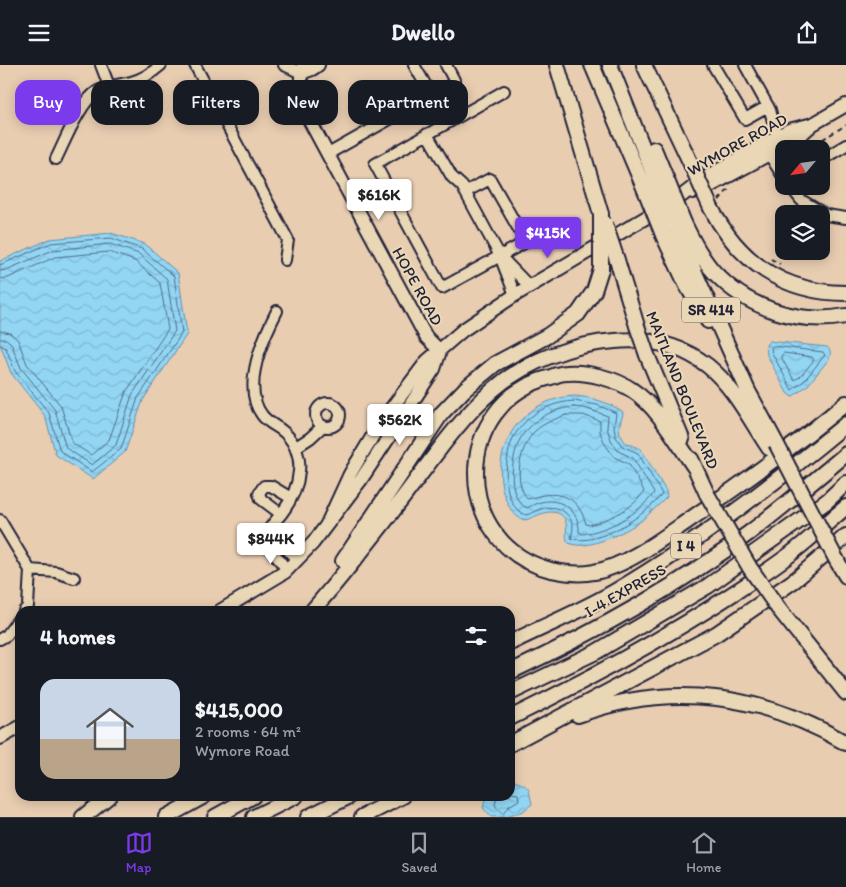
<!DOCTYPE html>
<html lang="en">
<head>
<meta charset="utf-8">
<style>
  body { margin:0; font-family:Itim,sans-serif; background:#242831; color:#f1f3f6; height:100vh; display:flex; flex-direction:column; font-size:19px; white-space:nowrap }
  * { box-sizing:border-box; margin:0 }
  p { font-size:16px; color:#9ea1a6 }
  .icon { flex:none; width:28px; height:28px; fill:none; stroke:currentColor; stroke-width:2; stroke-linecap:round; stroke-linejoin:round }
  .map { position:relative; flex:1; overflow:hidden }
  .side { position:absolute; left:15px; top:541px; width:500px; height:195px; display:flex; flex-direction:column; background:#171b24; border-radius:15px; box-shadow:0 2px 12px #0003 }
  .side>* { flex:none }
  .banner { position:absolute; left:15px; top:15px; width:500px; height:45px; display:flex; gap:10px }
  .needle { width:32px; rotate:241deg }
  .tools { position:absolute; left:775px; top:75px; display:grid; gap:10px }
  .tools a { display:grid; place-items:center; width:55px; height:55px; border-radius:10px; background:#171b24; box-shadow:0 2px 12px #0003; font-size:25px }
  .price { position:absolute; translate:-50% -42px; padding:0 11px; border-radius:5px; background:#fff; color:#222; font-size:16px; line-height:32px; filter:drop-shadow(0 1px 2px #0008) }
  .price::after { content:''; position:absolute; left:50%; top:30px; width:15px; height:11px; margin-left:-8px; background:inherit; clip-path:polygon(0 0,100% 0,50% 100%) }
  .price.current { background:#7c3aed; color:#fff }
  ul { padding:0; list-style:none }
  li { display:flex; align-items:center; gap:15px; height:125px; padding:0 25px }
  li+li { border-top:1px solid #363941 }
  li span { display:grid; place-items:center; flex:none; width:140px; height:100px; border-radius:15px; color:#555 }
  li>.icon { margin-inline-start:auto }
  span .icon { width:60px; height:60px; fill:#fffc; stroke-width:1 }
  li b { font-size:21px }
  h2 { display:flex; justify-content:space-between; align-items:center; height:60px; padding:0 25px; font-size:21px }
  .tag { padding:0 18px; border-radius:15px; background:#171b24; box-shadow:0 2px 12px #0003; font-size:18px; line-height:45px }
  .tag.current { background:#7c3aed; color:#fff }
  header { display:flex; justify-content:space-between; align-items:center; height:65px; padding:0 25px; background:#171b24; font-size:22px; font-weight:800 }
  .dock { display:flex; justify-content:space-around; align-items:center; height:70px; border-top:1px solid #363941; background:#171b24; font-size:14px; color:#9ea1a6 }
  .dock a { display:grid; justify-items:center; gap:2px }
  .dock .current { color:#7c3aed }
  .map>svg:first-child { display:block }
  .water { fill:url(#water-waves); stroke:#658eaa }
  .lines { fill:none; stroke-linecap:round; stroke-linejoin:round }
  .shore { stroke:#4f6a85; stroke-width:1 }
  .minor-casing { stroke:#22223b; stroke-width:14 }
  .major-casing { stroke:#22223b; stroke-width:16 }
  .highway-casing { stroke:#22223b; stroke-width:18 }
  .path { stroke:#22223b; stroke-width:2; stroke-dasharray:5 4; stroke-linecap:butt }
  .minor { stroke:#ead7b5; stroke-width:10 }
  .major { stroke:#ead7b5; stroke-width:12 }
  .highway { stroke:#ead7b5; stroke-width:14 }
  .highway-bridge-casing { stroke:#22223b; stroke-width:18; stroke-linecap:butt }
  .highway-bridge { stroke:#ead7b5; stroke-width:14 }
  .labels { text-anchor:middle; stroke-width:4.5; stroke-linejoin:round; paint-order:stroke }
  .shield { fill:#ead7b5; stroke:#5e5860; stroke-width:1 }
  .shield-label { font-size:15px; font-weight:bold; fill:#22223b }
  .street-label { font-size:16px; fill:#22223b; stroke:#ead7b5 }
</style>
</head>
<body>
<header><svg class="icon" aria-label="menu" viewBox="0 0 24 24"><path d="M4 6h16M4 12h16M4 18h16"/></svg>Dwello<svg class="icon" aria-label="share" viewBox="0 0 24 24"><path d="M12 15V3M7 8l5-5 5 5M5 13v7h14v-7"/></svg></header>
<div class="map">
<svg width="846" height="752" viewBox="0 0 846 752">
  <defs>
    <pattern id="water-waves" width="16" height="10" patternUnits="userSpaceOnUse" patternTransform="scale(1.25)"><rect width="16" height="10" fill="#92d6f4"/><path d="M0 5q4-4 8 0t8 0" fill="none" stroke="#7eb7d2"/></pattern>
  </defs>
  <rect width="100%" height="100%" fill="#e8cdb1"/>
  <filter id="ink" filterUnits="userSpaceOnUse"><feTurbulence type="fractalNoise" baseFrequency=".02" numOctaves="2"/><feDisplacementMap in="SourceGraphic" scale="10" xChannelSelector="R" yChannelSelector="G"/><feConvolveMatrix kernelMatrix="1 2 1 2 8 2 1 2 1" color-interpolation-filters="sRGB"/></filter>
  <g filter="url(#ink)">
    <path class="water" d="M 111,168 L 145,179 L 178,208 L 187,269 L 143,335 L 125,387 L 93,414 L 56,390 L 45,351 L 11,308 L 0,279 L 0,196 L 50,174 Z
      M 769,276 L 827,282 C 831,285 831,289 829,294 L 808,320 L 792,332 L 787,328 L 767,290 L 766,280 Z
      M 574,331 C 591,332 607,337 622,346 L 623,349 L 619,362 L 620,369 L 625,377 L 641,384 L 666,426 L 667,432 C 659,440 650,448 641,456 C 627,466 587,487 569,478 C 561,474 576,448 551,447 C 541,447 534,453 525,455 C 516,453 511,446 507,437 C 494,411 501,374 522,354 C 535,340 555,332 574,331 Z
      M 515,716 C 532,723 528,723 532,739 C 519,751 507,752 491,752 L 483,743 L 486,731 L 510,731 L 510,717 Z"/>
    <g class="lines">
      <path class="shore" d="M 0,200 L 51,178 L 111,173 L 142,184 L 174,211 L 182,268 L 138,333 L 121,384 L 92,407 L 60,386 L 49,348 L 15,306 L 6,283 L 0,280
        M 0,206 L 6,205 L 53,185 L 110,179 L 139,189 L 167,214 L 175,266 L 132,330 L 116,380 L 92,400 L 66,383 L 55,345 L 21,303 L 11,278 L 6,274 L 0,274
        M 0,214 L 8,213 L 55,192 L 109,187 L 135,196 L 160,218 L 168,264 L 126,327 L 109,375 L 91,390 L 72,378 L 61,341 L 27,299 L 18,275 L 10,268 L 0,266
        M 773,281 L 823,287 L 825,290 L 804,316 L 792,325 L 772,288 L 771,283 Z
        M 784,288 L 812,292 L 814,295 L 800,312 L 794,315 L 781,292 Z
        M 574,336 L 597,340 L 616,348 L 614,362 L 616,372 L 622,381 L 638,388 L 662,429 C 648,449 596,483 571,473 C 572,469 573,465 573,461 C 570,446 555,439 541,444 C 536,445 531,449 526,450 C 501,442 504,395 512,376 C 514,369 520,363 525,357 C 538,344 556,337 574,336 Z
        M 574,342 L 584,343 L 608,351 L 607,363 L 611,375 L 618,386 L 633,393 L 654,428 C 639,449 607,466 582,469 L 579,467 C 580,446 561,432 541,437 C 536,438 531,441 527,443 C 507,434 511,395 518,379 C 520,373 524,367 529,363 C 540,350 558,343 574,342 Z
        M 566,350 L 583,350 L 600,356 L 600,367 L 605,379 L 614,392 L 629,399 L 644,426 C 635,443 608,455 589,460 L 586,459 C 577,427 555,425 528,434 C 512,417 520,381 535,366 C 544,358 555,354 566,350 Z
        M 497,731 L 495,740 L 501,748 L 503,749 L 509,741 L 519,735 L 518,729 L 510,728"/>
      <defs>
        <path id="minor" d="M 101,0 L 109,21
          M 195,0 L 288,175 L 285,195
          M 284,0 L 301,8
          M 414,0 L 432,31
          M 713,0 L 745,54 L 768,41
          M 745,0 L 770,45 L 777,72
          M 504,26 L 375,99 L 442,223 L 500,191 L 515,230
          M 427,69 L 452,112 L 462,121 L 500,191 L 529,221
          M 328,89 L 454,18 L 454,15 L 446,0
          M 769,89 L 784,113
          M 56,94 C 65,76 81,35 98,26 C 108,20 120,20 131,17 C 143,14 153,7 161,0
          M 821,95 L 846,80
          M 790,121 L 801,135 L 826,150 L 846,153
          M 465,127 L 490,114 L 526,177 L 500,191
          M316 350a12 12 0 1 1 24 0a12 12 0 1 1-24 0Z
          M 296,382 L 310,373 L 323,361
          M 281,449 L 261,434 L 259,428 L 264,421 L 271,421 L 291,433
          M 0,455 L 30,505 L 28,541 L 24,546
          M 267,469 C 270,460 276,456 282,448 C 291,436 298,422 299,406 C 301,390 293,373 280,364 C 274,360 266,356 262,350 C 241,322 263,273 277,246
          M 30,505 L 56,507 L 74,513
          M 287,505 L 267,479 L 267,469 L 274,470 L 297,495
          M 0,574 L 7,570 L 20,552"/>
        <path id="major" d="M 303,0 C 299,16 300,32 305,47 L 426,272 L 440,286
          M 301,8 L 312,4 L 318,0
          M 693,127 L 712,120 L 795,75 L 813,59 L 846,40
          M 327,459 L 350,409 L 381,357 L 427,296 L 463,265 L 515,230 L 679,133 L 705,113 L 789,65 L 813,59
          M 220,546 L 285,507 L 313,478 L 360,416 L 434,304 L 440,286
          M 0,673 L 20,662"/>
        <path id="highway" d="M 557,0 L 601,149
          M 592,0 L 645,125
          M 610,0 L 657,118
          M 644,0 L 691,99
          M 654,84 L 666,113
          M 711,143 C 739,197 784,228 846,228
          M 684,158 C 692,175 701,193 714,207 C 747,243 798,260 846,251
          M 675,163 L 748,326 L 776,378
          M 663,170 L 687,221 L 708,256
          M 617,195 L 637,261
          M 647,290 L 682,374
          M 691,394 L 707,429
          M 695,403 C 677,377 658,342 632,325 C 616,314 586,306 567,308 C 562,308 556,310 551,312 C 451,337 451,480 551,505 C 565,508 580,510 594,507 C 625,502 663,473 689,455 C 743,418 796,380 846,338
          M 343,496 L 441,349 L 465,324 L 495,299 L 547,271 L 578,249 L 594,226 L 601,204
          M 837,496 L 846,511
          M 778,543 L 846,628
          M 312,546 C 343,510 373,472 402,434 C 431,396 458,355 494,324 C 526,296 573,279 615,276 C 649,273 681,280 708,301 C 734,322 750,355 769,383
          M 510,578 C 546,560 584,545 619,524 C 700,476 774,419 846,359
          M 510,607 C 591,569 677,522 749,468 C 782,443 814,416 846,389
          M 510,628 L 596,587 L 708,521 L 827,436 L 846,418
          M 578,650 C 670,616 762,629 846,678
          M 510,653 C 606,606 701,554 788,491 C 808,476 827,458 846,442
          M 510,679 L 716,569 L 795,515 L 846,471
          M 83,752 L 109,731
          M 166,752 L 204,731
          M 215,752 L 253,731
          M 254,752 L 296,731
          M 308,752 L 350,731
          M 362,752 L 403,731"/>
      </defs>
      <use href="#minor" class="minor-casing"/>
      <use href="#major" class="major-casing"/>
      <use href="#highway" class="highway-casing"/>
      <path class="path" d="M 807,84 L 846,60
        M 719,135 L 729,124
        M 771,194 L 780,199"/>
      <use href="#minor" class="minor"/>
      <use href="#major" class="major"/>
      <use href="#highway" class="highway"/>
      <defs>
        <path id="highway-bridge" d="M 691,99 L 711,143
          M 666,113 L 684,158
          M 657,118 L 675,163
          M 645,125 L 663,170
          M 605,159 L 617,195
          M 601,204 L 601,149
          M 637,261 L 647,290
          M 776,378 L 837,496
          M 707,429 L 750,503 L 778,543"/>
      </defs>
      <use href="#highway-bridge" class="highway-bridge-casing"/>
      <use href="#highway-bridge" class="highway-bridge"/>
    </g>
  </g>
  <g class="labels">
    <g class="shield">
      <rect x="682" y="232.5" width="58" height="25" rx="4"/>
      <rect x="671" y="468.5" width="30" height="25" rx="4"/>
    </g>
    <g class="shield-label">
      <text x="711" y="250">SR 414</text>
      <text x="686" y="486">I 4</text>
    </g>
    <g class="street-label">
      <text transform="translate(737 79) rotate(-29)" y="6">WYMORE ROAD</text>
      <text transform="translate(418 221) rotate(61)" y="6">HOPE ROAD</text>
      <text transform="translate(683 325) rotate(68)" y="6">MAITLAND BOULEVARD</text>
      <text transform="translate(625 525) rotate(-30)" y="6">I-4 EXPRESS</text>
    </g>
  </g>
</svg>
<div class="tools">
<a><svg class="needle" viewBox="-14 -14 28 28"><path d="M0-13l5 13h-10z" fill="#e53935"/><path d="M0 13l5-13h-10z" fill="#9ea1a6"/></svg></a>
<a><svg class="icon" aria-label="layers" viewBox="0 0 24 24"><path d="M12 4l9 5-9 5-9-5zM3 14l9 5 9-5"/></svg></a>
</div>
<b class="price" style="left:379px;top:156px">$616K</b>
<b class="price current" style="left:548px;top:194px">$415K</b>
<b class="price" style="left:400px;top:381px">$562K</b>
<b class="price" style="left:271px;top:500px">$844K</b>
<div class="banner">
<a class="tag current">Buy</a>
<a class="tag">Rent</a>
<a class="tag">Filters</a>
<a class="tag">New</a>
<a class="tag">Apartment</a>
</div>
<section class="side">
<h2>4 homes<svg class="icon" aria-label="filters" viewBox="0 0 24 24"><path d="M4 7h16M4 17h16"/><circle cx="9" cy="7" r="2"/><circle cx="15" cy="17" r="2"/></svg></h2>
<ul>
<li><span style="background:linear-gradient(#c9d6e8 60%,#b9a48a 0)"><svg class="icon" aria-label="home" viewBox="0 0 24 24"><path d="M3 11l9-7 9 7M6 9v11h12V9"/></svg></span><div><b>$415,000</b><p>2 rooms · 64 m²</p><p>Wymore Road</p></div></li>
</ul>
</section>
</div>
<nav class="dock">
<a class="current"><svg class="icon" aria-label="map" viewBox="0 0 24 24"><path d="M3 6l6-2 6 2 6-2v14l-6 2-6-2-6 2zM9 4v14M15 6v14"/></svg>Map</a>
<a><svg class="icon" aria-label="saved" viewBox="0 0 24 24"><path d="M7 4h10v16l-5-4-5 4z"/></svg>Saved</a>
<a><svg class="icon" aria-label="home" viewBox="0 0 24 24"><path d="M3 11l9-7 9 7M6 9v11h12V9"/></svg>Home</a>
</nav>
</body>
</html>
